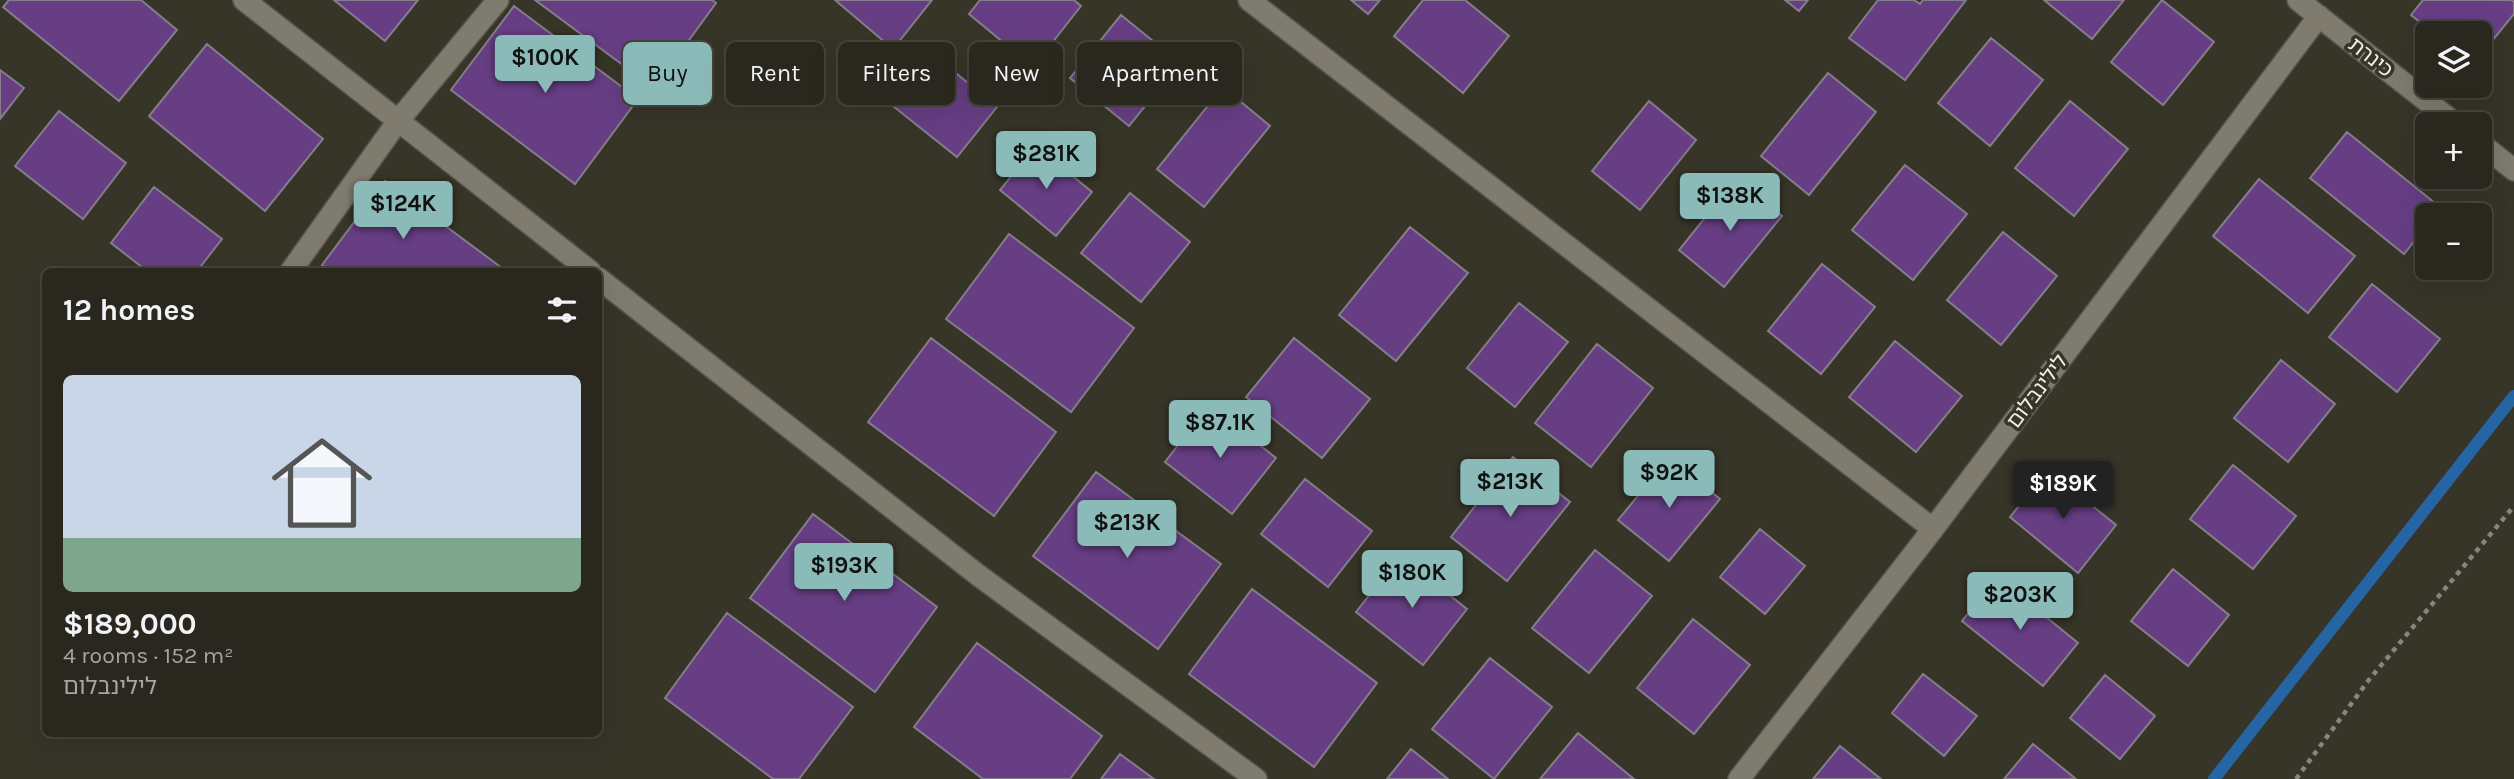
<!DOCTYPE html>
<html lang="en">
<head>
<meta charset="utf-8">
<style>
  body { margin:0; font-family:Karla,"Noto Sans Hebrew",sans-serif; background:#35332b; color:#f1f3f6; height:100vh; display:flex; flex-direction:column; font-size:26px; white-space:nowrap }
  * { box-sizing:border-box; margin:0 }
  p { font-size:23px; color:#a5a5a4 }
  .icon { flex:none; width:38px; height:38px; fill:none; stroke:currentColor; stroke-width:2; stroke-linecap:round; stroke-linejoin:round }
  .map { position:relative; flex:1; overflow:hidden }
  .side { position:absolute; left:42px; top:268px; width:560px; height:469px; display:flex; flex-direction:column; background:#29271e; border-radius:10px; box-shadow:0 7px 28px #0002,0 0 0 2px #45443c }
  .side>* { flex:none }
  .hud { position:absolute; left:623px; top:42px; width:665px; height:63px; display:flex; gap:14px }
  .buttons { position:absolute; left:2415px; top:21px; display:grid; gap:14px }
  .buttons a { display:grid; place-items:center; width:77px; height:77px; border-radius:10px; background:#29271e; box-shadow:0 7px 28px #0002,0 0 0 2px #45443c; font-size:35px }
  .price { position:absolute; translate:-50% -60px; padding:0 16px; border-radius:7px; background:#8bbbb9; color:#111; font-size:23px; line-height:46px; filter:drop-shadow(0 2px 4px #0008) }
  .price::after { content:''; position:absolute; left:50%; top:42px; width:21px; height:16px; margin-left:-10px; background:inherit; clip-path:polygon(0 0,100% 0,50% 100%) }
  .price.selected { background:#222; color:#fff }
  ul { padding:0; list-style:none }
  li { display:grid; align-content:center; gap:14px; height:371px; padding:0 21px }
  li+li { border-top:2px solid #45443c }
  li span { display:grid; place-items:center; height:217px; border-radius:10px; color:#555 }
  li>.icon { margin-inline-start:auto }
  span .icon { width:126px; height:126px; fill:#fffc; stroke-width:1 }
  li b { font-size:30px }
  h2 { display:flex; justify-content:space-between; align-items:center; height:84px; padding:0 21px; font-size:30px }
  .tag { padding:0 24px; border-radius:10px; background:#29271e; box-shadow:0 7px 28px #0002,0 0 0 2px #45443c; font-size:24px; line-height:63px }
  .tag.selected { background:#8bbbb9; color:#111 }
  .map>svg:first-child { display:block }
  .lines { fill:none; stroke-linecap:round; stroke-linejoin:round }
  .stream { stroke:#2665a3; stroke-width:12 }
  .building { fill:#673e84; stroke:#847d8a; stroke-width:2 }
  .street-casing { stroke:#555349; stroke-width:24 }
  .secondary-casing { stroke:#555349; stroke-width:24 }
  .path { stroke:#88857b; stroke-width:4.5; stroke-dasharray:5 5; stroke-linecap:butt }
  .street { stroke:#7f7b6e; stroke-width:21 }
  .secondary { stroke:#7f7b6e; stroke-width:21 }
  .labels { text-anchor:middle; stroke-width:7; stroke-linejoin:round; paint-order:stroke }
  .street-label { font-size:21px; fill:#f0efe7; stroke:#373428 }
</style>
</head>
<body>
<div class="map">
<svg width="2514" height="779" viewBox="0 0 2514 779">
  <rect width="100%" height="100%" fill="#373428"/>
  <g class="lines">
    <path class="stream" d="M 2214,779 L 2514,396"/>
  </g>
  <path class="building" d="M 9,0 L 141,0 L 177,30 L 119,101 L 3,7 Z
    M 334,0 L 418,0 L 385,41 Z
    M 535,0 L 712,0 L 716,3 L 654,88 Z
    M 835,0 L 932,0 L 893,49 Z
    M 980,0 L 1074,0 L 1081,6 L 1033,67 L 969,14 Z
    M 1351,0 L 1380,0 L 1368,14 Z
    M 1423,0 L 1465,0 L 1509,36 L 1463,93 L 1394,36 Z
    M 1785,0 L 1808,0 L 1799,11 Z
    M 1878,0 L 1914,0 L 1920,4 L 1923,0 L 1966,0 L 1905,80 L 1849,38 Z
    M 2044,0 L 2124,0 L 2092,39 Z
    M 2162,0 L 2214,42 L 2163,105 L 2111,62 Z
    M 2423,0 L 2511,0 L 2514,2 L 2514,14 L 2480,56 L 2480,33 L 2434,33 L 2411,15 Z
    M 514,6 L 638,99 L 575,184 L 451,90 Z
    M 1121,15 L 1180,63 L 1129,126 L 1070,78 Z
    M 1991,38 L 2043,80 L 1990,146 L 1938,103 Z
    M 207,44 L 323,139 L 265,211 L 149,116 Z
    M 934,55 L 997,107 L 957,157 L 893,106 Z
    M 0,70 L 24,88 L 0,119 Z
    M 1828,73 L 1876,112 L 1809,195 L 1761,156 Z
    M 1223,87 L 1270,126 L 1204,207 L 1157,169 Z
    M 1649,101 L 1696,140 L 1640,210 L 1592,171 Z
    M 2070,101 L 2128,149 L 2074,216 L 2015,168 Z
    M 59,111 L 126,163 L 83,219 L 15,166 Z
    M 2347,132 L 2441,208 L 2435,215 L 2427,215 L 2427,225 L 2404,254 L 2310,178 Z
    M 1036,146 L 1092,192 L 1056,236 L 1000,190 Z
    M 1905,165 L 1967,214 L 1913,280 L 1852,230 Z
    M 1736,179 L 1782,216 L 1724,287 L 1679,250 Z
    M 2259,179 L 2355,256 L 2308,313 L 2213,236 Z
    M 385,181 L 506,271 L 331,271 L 322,265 Z
    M 154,187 L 222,239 L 197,271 L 147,271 L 111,243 Z
    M 1130,193 L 1190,242 L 1141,302 L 1081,253 Z
    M 1410,227 L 1468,273 L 1396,361 L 1339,315 Z
    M 2003,232 L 2057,276 L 2001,345 L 1947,300 Z
    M 1009,234 L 1134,328 L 1071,412 L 946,319 Z
    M 1822,264 L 1875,307 L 1821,374 L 1768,331 Z
    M 2372,284 L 2440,339 L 2397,392 L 2329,337 Z
    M 1519,303 L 1568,342 L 1515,407 L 1467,368 Z
    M 931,338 L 1056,432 L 994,516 L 868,422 Z
    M 1294,338 L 1370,399 L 1322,458 L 1246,397 Z
    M 1895,341 L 1962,396 L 1916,452 L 1849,397 Z
    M 1597,344 L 1653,388 L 1591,467 L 1535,423 Z
    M 2281,360 L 2335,404 L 2288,462 L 2234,418 Z
    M 1209,405 L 1276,458 L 1232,514 L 1165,462 Z
    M 1513,457 L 1570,502 L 1507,581 L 1451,537 Z
    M 1669,458 L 1720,499 L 1669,561 L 1618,520 Z
    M 2233,465 L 2296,516 L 2253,569 L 2190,519 Z
    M 2048,470 L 2116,525 L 2078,573 L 2010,517 Z
    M 1096,472 L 1221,564 L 1158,649 L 1033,556 Z
    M 1305,479 L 1372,531 L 1328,587 L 1261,534 Z
    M 813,514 L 937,607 L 875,692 L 750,598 Z
    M 1760,529 L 1805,566 L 1765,614 L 1720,577 Z
    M 1595,550 L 1652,596 L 1589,673 L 1532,628 Z
    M 1400,556 L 1467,609 L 1423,665 L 1356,612 Z
    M 2173,569 L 2229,615 L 2188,666 L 2131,621 Z
    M 1997,577 L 2078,643 L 2043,686 L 1962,621 Z
    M 1252,589 L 1377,683 L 1314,767 L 1189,674 Z
    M 727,613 L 853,707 L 799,779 L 773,779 L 665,698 Z
    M 1693,619 L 1750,665 L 1694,734 L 1637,688 Z
    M 977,643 L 1102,736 L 1070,779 L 983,779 L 914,727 Z
    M 1490,658 L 1552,707 L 1494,779 L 1432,729 Z
    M 1923,674 L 1977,716 L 1944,756 L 1892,713 Z
    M 2105,675 L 2155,716 L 2120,759 L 2070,718 Z
    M 1578,733 L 1634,779 L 1540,779 Z
    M 2033,744 L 2076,779 L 2004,779 Z
    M 1840,746 L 1881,779 L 1813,779 Z
    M 1411,749 L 1448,779 L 1387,779 Z
    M 1120,754 L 1154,779 L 1101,779 Z"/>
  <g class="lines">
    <defs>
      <path id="street" d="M 244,0 L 590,271
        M 1249,0 L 1933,529
        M 291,271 L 398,121 L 498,0
        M 598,278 L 978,575 L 1256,779
        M 1739,779 L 1933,529 L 2319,16"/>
      <path id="secondary" d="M 2298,0 L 2456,124
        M 2480,143 L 2514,170"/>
    </defs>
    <use href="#street" class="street-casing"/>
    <use href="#secondary" class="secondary-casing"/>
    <path class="path" d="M 2296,779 L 2368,681 L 2514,506"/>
    <use href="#street" class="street"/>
    <use href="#secondary" class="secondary"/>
  </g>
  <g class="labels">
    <g class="street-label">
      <text transform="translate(2371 57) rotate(38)" y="7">כינרת</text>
      <text transform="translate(2037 391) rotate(-53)" y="7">לילינבלום</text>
    </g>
  </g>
</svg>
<div class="buttons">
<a><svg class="icon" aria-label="layers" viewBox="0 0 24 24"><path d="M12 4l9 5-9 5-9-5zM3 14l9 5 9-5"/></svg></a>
<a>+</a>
<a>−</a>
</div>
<b class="price" style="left:545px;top:95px">$100K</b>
<b class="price" style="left:1046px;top:191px">$281K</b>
<b class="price" style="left:1730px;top:233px">$138K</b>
<b class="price" style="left:403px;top:241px">$124K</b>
<b class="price" style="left:1220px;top:460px">$87.1K</b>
<b class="price" style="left:1669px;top:510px">$92K</b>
<b class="price" style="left:1510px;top:519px">$213K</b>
<b class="price selected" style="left:2063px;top:521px">$189K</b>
<b class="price" style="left:1127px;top:560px">$213K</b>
<b class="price" style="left:844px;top:603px">$193K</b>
<b class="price" style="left:1412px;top:610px">$180K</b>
<b class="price" style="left:2020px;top:632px">$203K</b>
<div class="hud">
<a class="tag selected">Buy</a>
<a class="tag">Rent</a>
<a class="tag">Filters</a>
<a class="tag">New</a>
<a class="tag">Apartment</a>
</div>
<section class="side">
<h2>12 homes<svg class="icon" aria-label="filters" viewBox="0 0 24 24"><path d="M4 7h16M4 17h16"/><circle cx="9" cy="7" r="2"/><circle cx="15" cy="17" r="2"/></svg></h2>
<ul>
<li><span style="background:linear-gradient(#c9d6e8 75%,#7fa58c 0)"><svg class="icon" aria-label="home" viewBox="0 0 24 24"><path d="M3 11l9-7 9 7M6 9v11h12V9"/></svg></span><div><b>$189,000</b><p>4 rooms · 152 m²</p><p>לילינבלום</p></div></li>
</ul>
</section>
</div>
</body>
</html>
